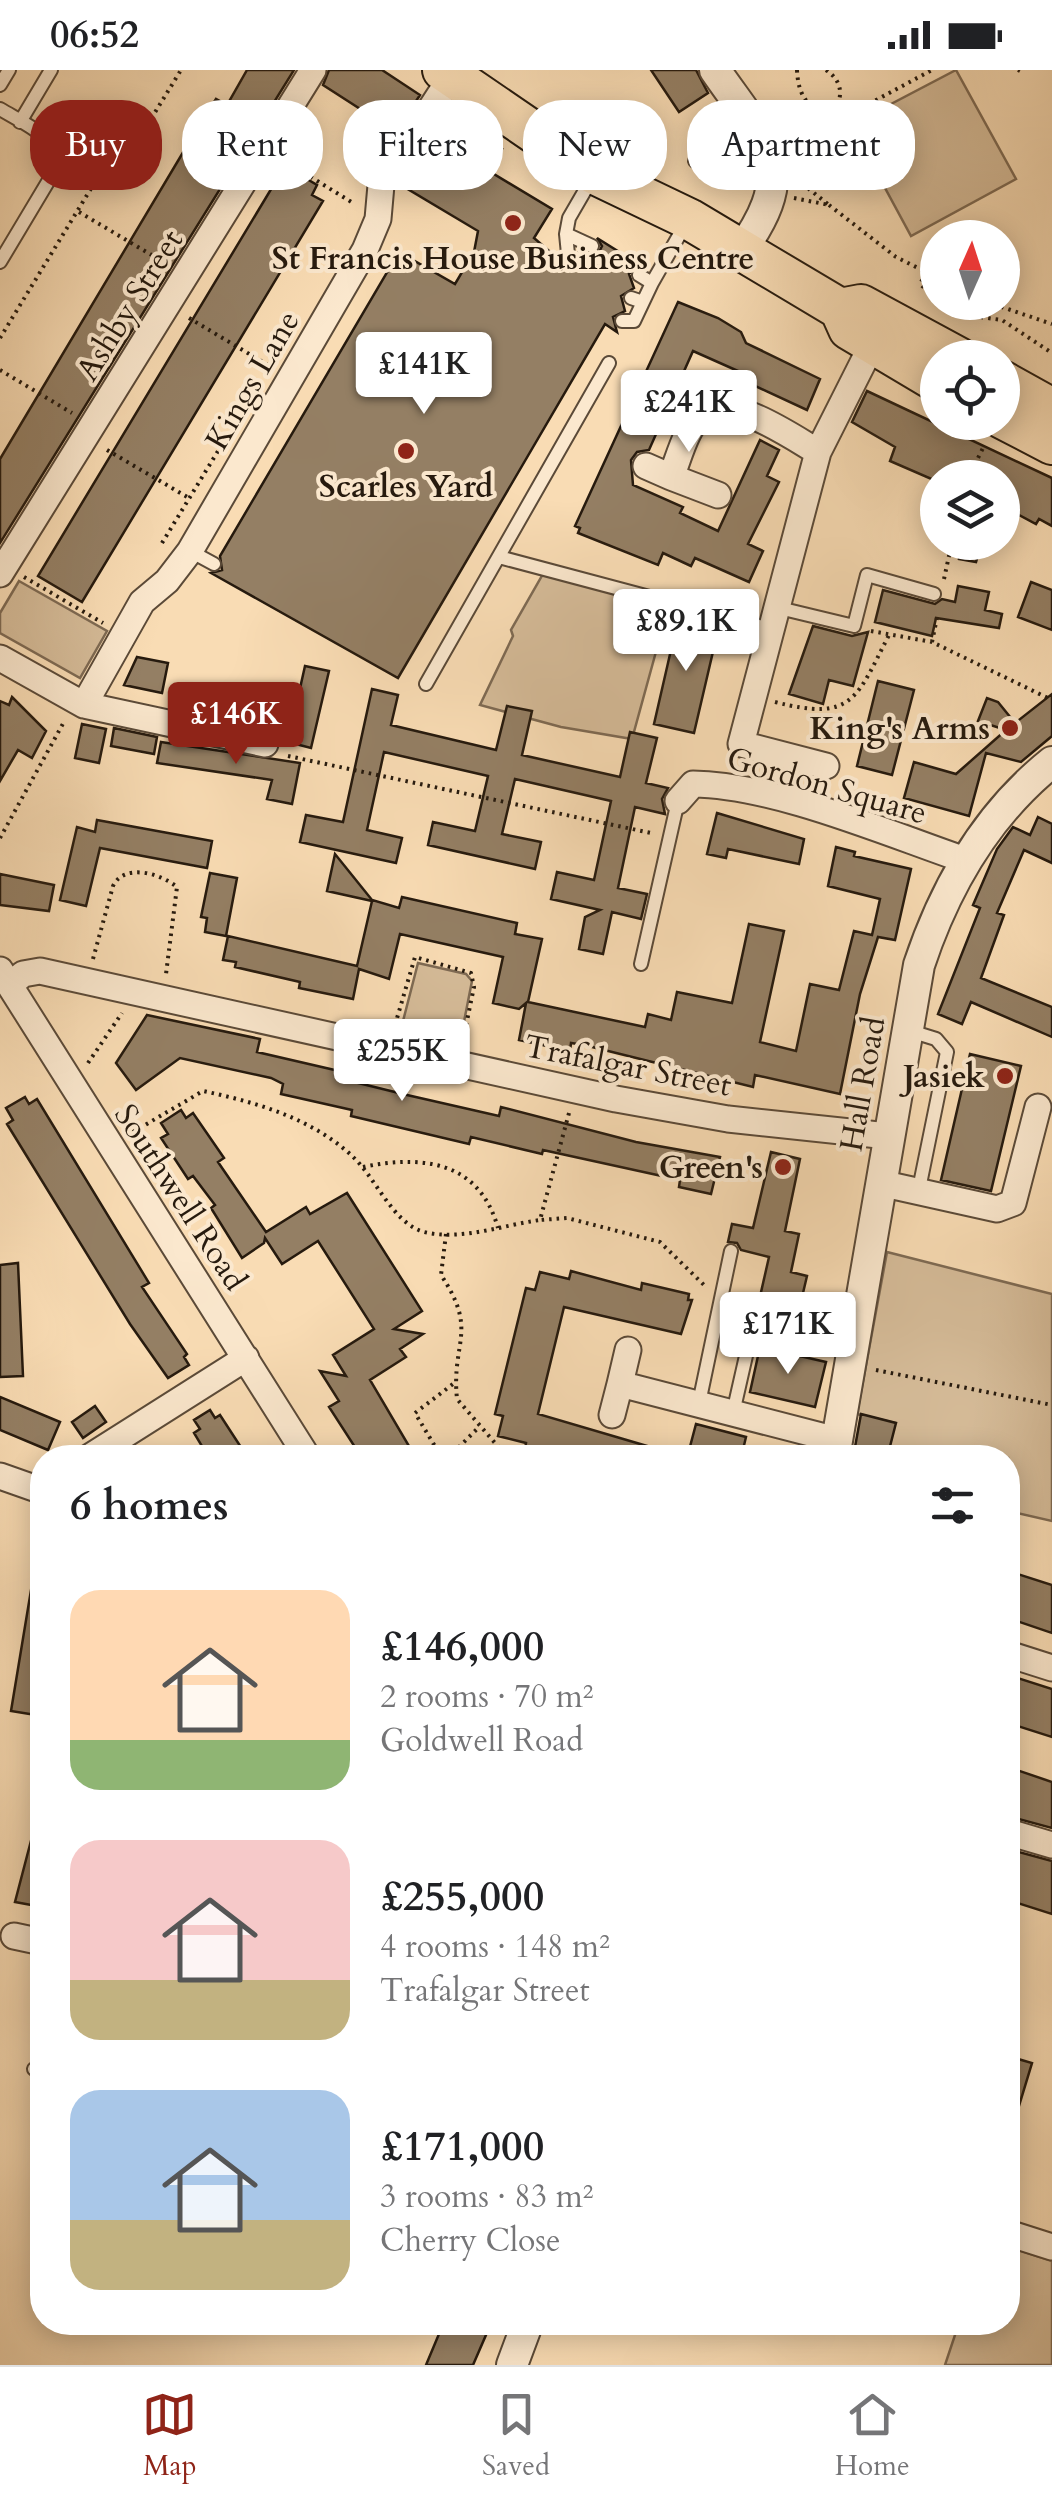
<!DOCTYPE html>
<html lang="en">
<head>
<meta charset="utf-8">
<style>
  body { margin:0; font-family:Cardo,serif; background:#f2f2f2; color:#202124; height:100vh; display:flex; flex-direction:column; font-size:38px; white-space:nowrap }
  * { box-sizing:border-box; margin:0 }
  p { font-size:32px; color:#757577 }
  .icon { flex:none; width:55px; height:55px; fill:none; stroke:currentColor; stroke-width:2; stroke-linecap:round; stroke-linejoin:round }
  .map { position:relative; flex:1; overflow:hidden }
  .details { position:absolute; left:30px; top:1375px; width:990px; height:890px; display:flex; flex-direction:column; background:#fff; border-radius:40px; box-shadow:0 5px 25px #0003 }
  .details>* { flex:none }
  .guide { position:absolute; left:30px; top:30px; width:992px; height:90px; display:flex; gap:20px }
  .needle { width:65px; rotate:3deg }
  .buttons { position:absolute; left:920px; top:150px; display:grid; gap:20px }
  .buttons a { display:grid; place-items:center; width:100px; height:100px; border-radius:50%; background:#fff; box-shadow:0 5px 25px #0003; font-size:50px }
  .price { position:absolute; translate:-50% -85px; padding:0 22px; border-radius:10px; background:#fff; color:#222; font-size:32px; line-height:65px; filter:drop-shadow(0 2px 5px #0008) }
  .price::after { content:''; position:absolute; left:50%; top:60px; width:30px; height:22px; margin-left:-15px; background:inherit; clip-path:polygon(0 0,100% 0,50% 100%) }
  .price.selected { background:#8f2418; color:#fff }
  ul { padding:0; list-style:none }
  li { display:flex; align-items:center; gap:30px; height:250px; padding:0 40px }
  li span { display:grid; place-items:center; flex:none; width:280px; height:200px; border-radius:30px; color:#555 }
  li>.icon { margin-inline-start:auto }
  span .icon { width:120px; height:120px; fill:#fffc; stroke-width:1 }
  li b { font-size:42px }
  h2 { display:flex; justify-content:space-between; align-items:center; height:120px; padding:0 40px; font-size:42px }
  .pill { padding:0 35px; border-radius:40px; background:#fff; box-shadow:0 5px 25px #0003; font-size:35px; line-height:90px }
  .pill.selected { background:#8f2418; color:#fff }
  .status { display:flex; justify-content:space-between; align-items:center; height:70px; padding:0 50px; background:#fff; direction:ltr }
  .status svg { height:28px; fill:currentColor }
  .menu { display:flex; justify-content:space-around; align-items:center; height:140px; border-top:2px solid #e0e0e0; background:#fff; font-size:28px; color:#757577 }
  .menu a { display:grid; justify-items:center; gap:5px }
  .menu .selected { color:#8f2418 }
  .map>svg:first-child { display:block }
  .green { fill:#d5bb98; stroke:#7e6a53; stroke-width:2.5 }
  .building { fill:#947f64; stroke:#261a0e; stroke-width:2.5 }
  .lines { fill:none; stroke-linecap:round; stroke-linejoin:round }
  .service-casing { stroke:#5b4a38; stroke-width:16 }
  .minor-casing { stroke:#5b4a38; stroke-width:29 }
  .tertiary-casing { stroke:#5b4a38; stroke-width:34 }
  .primary-casing { stroke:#261a0e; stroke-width:44 }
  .path { stroke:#261a0e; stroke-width:4; stroke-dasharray:2.5 5; stroke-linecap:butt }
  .service { stroke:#fbe8ce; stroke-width:12 }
  .minor { stroke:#fbe8ce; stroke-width:25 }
  .tertiary { stroke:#fbe8ce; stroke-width:30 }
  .primary { stroke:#f9dcb4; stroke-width:40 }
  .poi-dot { fill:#8f2418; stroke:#fbe8ce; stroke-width:4 }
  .labels { text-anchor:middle; stroke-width:8; stroke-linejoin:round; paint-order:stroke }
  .poi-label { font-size:32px; font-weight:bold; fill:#261a0e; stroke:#fbe8ce; text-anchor:end }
  .street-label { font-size:32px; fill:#261a0e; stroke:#fbe8ce }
</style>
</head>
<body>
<div class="status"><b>06:52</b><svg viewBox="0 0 49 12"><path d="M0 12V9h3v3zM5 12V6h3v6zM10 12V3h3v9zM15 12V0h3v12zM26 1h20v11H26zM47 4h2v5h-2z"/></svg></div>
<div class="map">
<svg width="1052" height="2295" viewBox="0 0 1052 2295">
  <rect width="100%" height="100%" fill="#f9dcb4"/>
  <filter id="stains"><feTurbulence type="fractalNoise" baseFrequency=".002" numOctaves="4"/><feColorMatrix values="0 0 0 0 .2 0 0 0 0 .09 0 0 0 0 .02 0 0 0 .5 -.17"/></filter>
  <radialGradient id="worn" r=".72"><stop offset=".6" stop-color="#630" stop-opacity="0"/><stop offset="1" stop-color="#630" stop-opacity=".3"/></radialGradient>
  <path class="green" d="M 956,0 L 1016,109 L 911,166 L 851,55 Z
    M 543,504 L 668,538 L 632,669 L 561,657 L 480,635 L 513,566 L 511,560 Z
    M 19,511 L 107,561 L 80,608 L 0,563 L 0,543 Z
    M 418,893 L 466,904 L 472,911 L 459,977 L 393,962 L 402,955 Z
    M 887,1182 L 1052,1224 L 1052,1451 L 1008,1441 L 1008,1388 L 887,1387 L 895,1353 L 857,1344 Z
    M 1008,2177 L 1052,2191 L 1052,2295 L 945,2295 L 959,2253 L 1008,2252 Z"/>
  <path class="building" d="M 247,0 L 294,0 L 0,473 L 0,389 L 194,64 L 216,29 L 227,35 Z
    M 329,0 L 382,0 L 420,25 L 396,62 L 323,15 Z
    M 651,0 L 696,0 L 708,23 L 679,42 Z
    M 446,45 L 502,79 L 489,101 L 552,139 L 534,168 L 563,193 L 573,193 L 578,182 L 598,184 L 602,176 L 597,168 L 640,195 L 629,204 L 634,218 L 621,226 L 625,241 L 613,247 L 617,262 L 605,254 L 398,608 L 211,503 L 222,500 L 220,486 L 399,182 L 455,214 L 474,182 L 478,161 L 401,115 Z
    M 285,96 L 317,115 L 312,125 L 323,131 L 82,532 L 38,506 Z
    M 678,232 L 718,248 L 741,262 L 746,273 L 820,309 L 807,340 L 736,307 L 738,301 L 693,281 L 649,380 L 637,382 L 631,390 L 633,415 L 683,437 L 680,443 L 718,461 L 760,370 L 779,380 L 767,406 L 779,412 L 748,474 L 763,481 L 749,512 L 695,488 L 691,496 L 663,483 L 658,495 L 578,463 L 580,458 L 575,456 Z
    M 867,321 L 1052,408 L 1052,456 L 1039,449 L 1036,454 L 1002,436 L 1002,408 L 936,411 L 890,391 L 895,377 L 852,352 Z
    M 962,472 L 982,472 L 976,492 L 959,489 Z
    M 1031,512 L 1052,520 L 1052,560 L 1018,547 Z
    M 958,516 L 989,522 L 985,540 L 1002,544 L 999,558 L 936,548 L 932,566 L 875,552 L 883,520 L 935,534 L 942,529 L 955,532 Z
    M 679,545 L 719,556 L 694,663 L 654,654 Z
    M 813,556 L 852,566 L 868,562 L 853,616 L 829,610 L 823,634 L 789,624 Z
    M 137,587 L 168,593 L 162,623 L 124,615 Z
    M 305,596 L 329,601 L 311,678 L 288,672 Z
    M 878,611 L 914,620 L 892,705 L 857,696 Z
    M 372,619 L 398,625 L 391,655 L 496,680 L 507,636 L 532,641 L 522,685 L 620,707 L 630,662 L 657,668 L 646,713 L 668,718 L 662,729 L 665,744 L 635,737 L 618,818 L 647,824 L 641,849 L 612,842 L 603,884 L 579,879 L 585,847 L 600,840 L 551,829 L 557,802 L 594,810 L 611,731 L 515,709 L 502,764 L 541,772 L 535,799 L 428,775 L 433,752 L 475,761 L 488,706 L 384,682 L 367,760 L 402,768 L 396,793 L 300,772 L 306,745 L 343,752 Z
    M 1052,624 L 1052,666 L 1021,692 L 986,683 L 969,746 L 904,728 L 914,692 L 956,704 L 1006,660 L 978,651 L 987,628 L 998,632 L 1015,653 Z
    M 12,627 L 46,661 L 32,688 L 18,680 L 0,711 L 0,631 L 9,635 Z
    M 82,654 L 106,659 L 99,693 L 75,688 Z
    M 114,658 L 157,667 L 154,684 L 111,676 Z
    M 161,672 L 300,693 L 292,734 L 267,729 L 272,710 L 157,693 Z
    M 717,743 L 804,769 L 799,794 L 728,779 L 726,788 L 707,784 Z
    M 1038,747 L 1052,754 L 1052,793 L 1024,780 L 997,843 L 1004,845 L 981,908 L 1052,937 L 1052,967 L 971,932 L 962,954 L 938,944 L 980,838 L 973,835 L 997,779 L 1013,757 L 1030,765 Z
    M 97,750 L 212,771 L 207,798 L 100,778 L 86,836 L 60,830 L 77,757 L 95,762 Z
    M 836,777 L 855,782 L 854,786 L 911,799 L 895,870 L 878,867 L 860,924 L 840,1024 L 755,1005 L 753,1017 L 584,975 L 571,973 L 570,981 L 519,970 L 526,933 L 519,939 L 493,933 L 503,887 L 400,864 L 389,909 L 359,899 L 353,929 L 299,918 L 300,912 L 235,897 L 236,892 L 223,890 L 228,866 L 357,896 L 372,831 L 327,821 L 335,784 L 372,830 L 399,838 L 402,827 L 517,853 L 515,864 L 542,869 L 528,932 L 645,957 L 648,944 L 671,950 L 677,922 L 732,933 L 749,854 L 784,861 L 760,972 L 796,981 L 810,914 L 839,920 L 854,861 L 872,865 L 880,829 L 828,816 Z
    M 210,803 L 237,808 L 226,866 L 205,862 L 207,848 L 201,847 Z
    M 0,804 L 54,815 L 49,841 L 0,835 Z
    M 147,945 L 260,969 L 257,982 L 339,1001 L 338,1008 L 407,1025 L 499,1046 L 501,1037 L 636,1072 L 720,1087 L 711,1124 L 679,1117 L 680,1110 L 543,1080 L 542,1084 L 471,1067 L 469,1074 L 351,1046 L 352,1040 L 281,1024 L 283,1014 L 271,1008 L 180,988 L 136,1020 L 116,993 Z
    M 970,984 L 1021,996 L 991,1121 L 941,1110 Z
    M 25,1027 L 29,1034 L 37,1029 L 149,1213 L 142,1217 L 187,1284 L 184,1287 L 189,1295 L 168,1308 L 130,1254 L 7,1054 L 13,1050 L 6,1038 Z
    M 181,1040 L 186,1048 L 193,1043 L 224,1088 L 218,1092 L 266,1162 L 306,1137 L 310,1144 L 347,1123 L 422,1241 L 394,1259 L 423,1264 L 400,1279 L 406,1287 L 370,1310 L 416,1388 L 362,1388 L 329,1337 L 339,1331 L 320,1301 L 346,1306 L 333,1285 L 374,1259 L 318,1171 L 282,1194 L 265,1168 L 264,1173 L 242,1188 L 211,1138 L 215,1135 L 193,1106 L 188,1109 L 161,1068 L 168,1064 L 161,1053 Z
    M 771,1082 L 800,1089 L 785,1161 L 799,1164 L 791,1202 L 807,1206 L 799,1240 L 759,1231 L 769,1187 L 741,1180 L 737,1173 L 728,1172 L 732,1154 L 753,1158 Z
    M 18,1193 L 23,1306 L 0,1307 L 0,1195 Z
    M 571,1201 L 641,1220 L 642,1213 L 689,1224 L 688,1230 L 692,1230 L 681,1264 L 564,1237 L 538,1344 L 664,1381 L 663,1388 L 559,1388 L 525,1380 L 526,1373 L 498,1366 L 503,1346 L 495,1344 L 526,1218 L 535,1220 L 540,1202 L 569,1209 Z
    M 760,1277 L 826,1292 L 815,1337 L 750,1322 Z
    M 0,1327 L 60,1352 L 48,1380 L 0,1360 Z
    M 95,1336 L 106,1352 L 83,1368 L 72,1352 Z
    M 210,1340 L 215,1348 L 220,1345 L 248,1388 L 209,1388 L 194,1363 L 200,1359 L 194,1350 Z
    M 861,1344 L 896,1353 L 887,1388 L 853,1388 Z
    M 696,1354 L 746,1367 L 741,1388 L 687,1388 Z
    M 1008,1501 L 1052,1515 L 1052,1563 L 1008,1548 Z
    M 32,1514 L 42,1515 L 42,1646 L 11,1641 Z
    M 1008,1605 L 1052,1619 L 1052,1667 L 1008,1653 Z
    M 1008,1697 L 1052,1712 L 1052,1758 L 1008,1746 Z
    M 33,1763 L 42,1764 L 42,1837 L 15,1832 Z
    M 1008,1779 L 1052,1791 L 1052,1844 L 1008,1830 Z
    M 1008,1986 L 1032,1993 L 1012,2059 L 1008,2058 Z
    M 444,2252 L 476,2252 L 489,2258 L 473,2295 L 426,2295 Z"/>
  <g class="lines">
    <defs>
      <path id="service" d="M 0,15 L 9,0
        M 0,39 C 23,53 57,66 58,95 L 0,192
        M 20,52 L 51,0
        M 695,91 L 725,86 L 755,62
        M 591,110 L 569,148 L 566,164 L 592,176
        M 566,164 L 568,184
        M 639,205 L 652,213 L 685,155
        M 631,228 L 643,232 L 652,213
        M 622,251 L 634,251 L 643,232
        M 190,481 L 214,494
        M 499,487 L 770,559
        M 775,537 L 854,556 L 867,505 L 934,524
        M 426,614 L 609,293
        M 641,894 L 678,731
        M 907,960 L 936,969 L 947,982 L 919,1119
        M 699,1333 L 731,1181
        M 733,1343 L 753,1255 L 805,1267 L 824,1258 L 854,1266
        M 34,1999 L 42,2000"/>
      <path id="minor" d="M 646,396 L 671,407
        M 718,425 L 671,407 C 679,388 686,356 703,344 C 732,324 792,367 818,382
        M 0,504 L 313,0
        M 0,588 L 84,635 L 265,674
        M 84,635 L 142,532 L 167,511 L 190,481 L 365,180 L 378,149 L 381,115 L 452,6
        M 826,696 L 741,674 L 818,382 L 879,261
        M 678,731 L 693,714 C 775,715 886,763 965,790
        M 0,900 L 308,1388
        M 10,915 L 23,904 L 40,901 L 616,1029 L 728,1049 L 888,1066
        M 880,1113 L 997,1139 L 1013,1133 L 1038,1037
        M 628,1280 L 620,1314 L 837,1370
        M 612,1345 L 620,1314
        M 88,1388 L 246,1288
        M 0,1406 L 34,1418 L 42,1413
        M 1008,1584 L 1052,1598
        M 1008,1762 L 1052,1775
        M 14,1866 L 42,1872
        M 1008,2163 L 1052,2177"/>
      <path id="tertiary" d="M 715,0 C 766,74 801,98 740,182
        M 834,1388 L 919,895 C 945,817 987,744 1052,692
        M 512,2295 L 528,2252"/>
      <path id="primary" d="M 443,0 L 595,104 L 689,149 L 840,239 L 849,259 L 938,312
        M 840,239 L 861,235 L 959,288
        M 1002,311 L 1052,339
        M 1002,348 L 1052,374"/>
    </defs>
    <use href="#service" class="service-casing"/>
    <use href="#minor" class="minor-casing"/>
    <use href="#tertiary" class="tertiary-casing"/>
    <use href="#primary" class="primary-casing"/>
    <path class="path" d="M 797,0 C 798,25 808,43 835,40
      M 826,0 C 841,10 844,24 835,40 L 852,43 L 932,0
      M 1018,0 L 1020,1
      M 285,91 L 353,133
      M 794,128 L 829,135 L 799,111
      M 829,135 L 896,187 L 938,208
      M 79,142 L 165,193
      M 926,203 L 920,214 L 938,230
      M 940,232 L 951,243
      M 987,232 L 1052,254
      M 951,243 L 1002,250 L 1052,283
      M 189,248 L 271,297
      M 0,268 L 112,84 L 127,88 L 181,0
      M 0,300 L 72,343
      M 107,380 L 189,428
      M 968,408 L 984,376
      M 162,473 L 243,340
      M 24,507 L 103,553
      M 944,509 L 952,472
      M 871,561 L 932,572 L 1052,630
      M 932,572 L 938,543
      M 775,632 C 853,652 856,629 889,565
      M 288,686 L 651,763
      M 0,768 L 65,650
      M 93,889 L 113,816 C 124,793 160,803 177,817 L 166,904
      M 395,955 L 415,887 L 471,903 L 474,917 L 463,970
      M 88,993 L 122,943
      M 569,1043 L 540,1150 L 567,1148 L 660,1172 L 704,1215
      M 133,1062 L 203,1021 C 255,1032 311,1048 351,1085 C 376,1107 392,1153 424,1162 C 461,1171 503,1155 540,1150
      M 363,1097 C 421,1085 479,1090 498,1158
      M 446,1164 L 441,1205 C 479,1262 451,1271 457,1329 L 508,1388
      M 876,1300 L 1052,1335
      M 442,1388 L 415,1343 L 453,1314
      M 448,1388 L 479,1357
      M 38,1752 L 42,1753"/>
    <use href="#service" class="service"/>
    <use href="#minor" class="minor"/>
    <use href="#tertiary" class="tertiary"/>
    <use href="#primary" class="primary"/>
  </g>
  <g class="poi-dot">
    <circle cx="513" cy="153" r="10"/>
    <circle cx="406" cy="381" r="10"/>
    <circle cx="1010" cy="658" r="10"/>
    <circle cx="1005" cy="1006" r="10"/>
    <circle cx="783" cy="1097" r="10"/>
  </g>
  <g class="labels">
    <g class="poi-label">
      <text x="513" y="199" text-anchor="middle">St Francis House Business Centre</text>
      <text x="406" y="427" text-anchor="middle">Scarles Yard</text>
      <text x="990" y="669">King's Arms</text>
      <text x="985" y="1017">Jasiek</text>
      <text x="763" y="1108">Green's</text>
    </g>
    <g class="street-label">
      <text transform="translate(129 235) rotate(-58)" y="11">Ashby Street</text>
      <text transform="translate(252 310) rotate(-60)" y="11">Kings Lane</text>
      <text transform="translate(827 715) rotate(16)" y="11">Gordon Square</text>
      <text transform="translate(628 995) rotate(11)" y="11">Trafalgar Street</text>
      <text transform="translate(862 1014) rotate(-80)" y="11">Hall Road</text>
      <text transform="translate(181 1127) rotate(57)" y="11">Southwell Road</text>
    </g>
  </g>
  <rect width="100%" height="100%" filter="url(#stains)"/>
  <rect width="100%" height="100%" fill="url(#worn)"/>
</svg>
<div class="buttons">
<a><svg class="needle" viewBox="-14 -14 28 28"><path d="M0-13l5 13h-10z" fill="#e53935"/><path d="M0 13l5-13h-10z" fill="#757577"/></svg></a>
<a><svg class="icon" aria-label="locate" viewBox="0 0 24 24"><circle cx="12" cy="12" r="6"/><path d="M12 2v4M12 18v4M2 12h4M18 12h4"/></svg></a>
<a><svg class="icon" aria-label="layers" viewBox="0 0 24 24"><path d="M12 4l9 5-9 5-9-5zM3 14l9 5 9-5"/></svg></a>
</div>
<b class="price" style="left:424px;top:347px">£141K</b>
<b class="price" style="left:689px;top:385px">£241K</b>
<b class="price" style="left:686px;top:604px">£89.1K</b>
<b class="price selected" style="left:236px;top:697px">£146K</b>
<b class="price" style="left:402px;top:1034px">£255K</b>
<b class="price" style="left:788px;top:1307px">£171K</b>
<div class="guide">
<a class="pill selected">Buy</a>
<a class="pill">Rent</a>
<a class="pill">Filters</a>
<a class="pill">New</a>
<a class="pill">Apartment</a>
</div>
<section class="details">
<h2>6 homes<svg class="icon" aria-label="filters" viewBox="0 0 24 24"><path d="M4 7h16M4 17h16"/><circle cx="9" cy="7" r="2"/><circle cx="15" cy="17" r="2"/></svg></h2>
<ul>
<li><span style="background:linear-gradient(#ffd9b3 75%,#8fb573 0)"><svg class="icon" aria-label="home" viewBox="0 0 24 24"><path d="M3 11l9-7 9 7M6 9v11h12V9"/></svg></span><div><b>£146,000</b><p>2 rooms · 70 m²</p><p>Goldwell Road</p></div></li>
<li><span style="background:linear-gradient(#f6c9c9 70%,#c2b280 0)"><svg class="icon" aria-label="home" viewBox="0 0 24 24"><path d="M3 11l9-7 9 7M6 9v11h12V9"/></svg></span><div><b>£255,000</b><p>4 rooms · 148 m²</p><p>Trafalgar Street</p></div></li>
<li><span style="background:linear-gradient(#a9c7e8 65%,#c2b280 0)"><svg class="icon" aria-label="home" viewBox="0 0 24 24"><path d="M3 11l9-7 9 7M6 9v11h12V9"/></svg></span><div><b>£171,000</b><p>3 rooms · 83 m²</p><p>Cherry Close</p></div></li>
</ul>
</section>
</div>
<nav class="menu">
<a class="selected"><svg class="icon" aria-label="map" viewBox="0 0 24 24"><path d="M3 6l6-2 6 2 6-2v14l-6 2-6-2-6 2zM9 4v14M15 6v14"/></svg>Map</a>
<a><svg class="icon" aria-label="saved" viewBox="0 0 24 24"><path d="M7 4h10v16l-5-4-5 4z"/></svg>Saved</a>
<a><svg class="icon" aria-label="home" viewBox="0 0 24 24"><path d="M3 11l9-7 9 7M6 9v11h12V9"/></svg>Home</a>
</nav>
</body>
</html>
